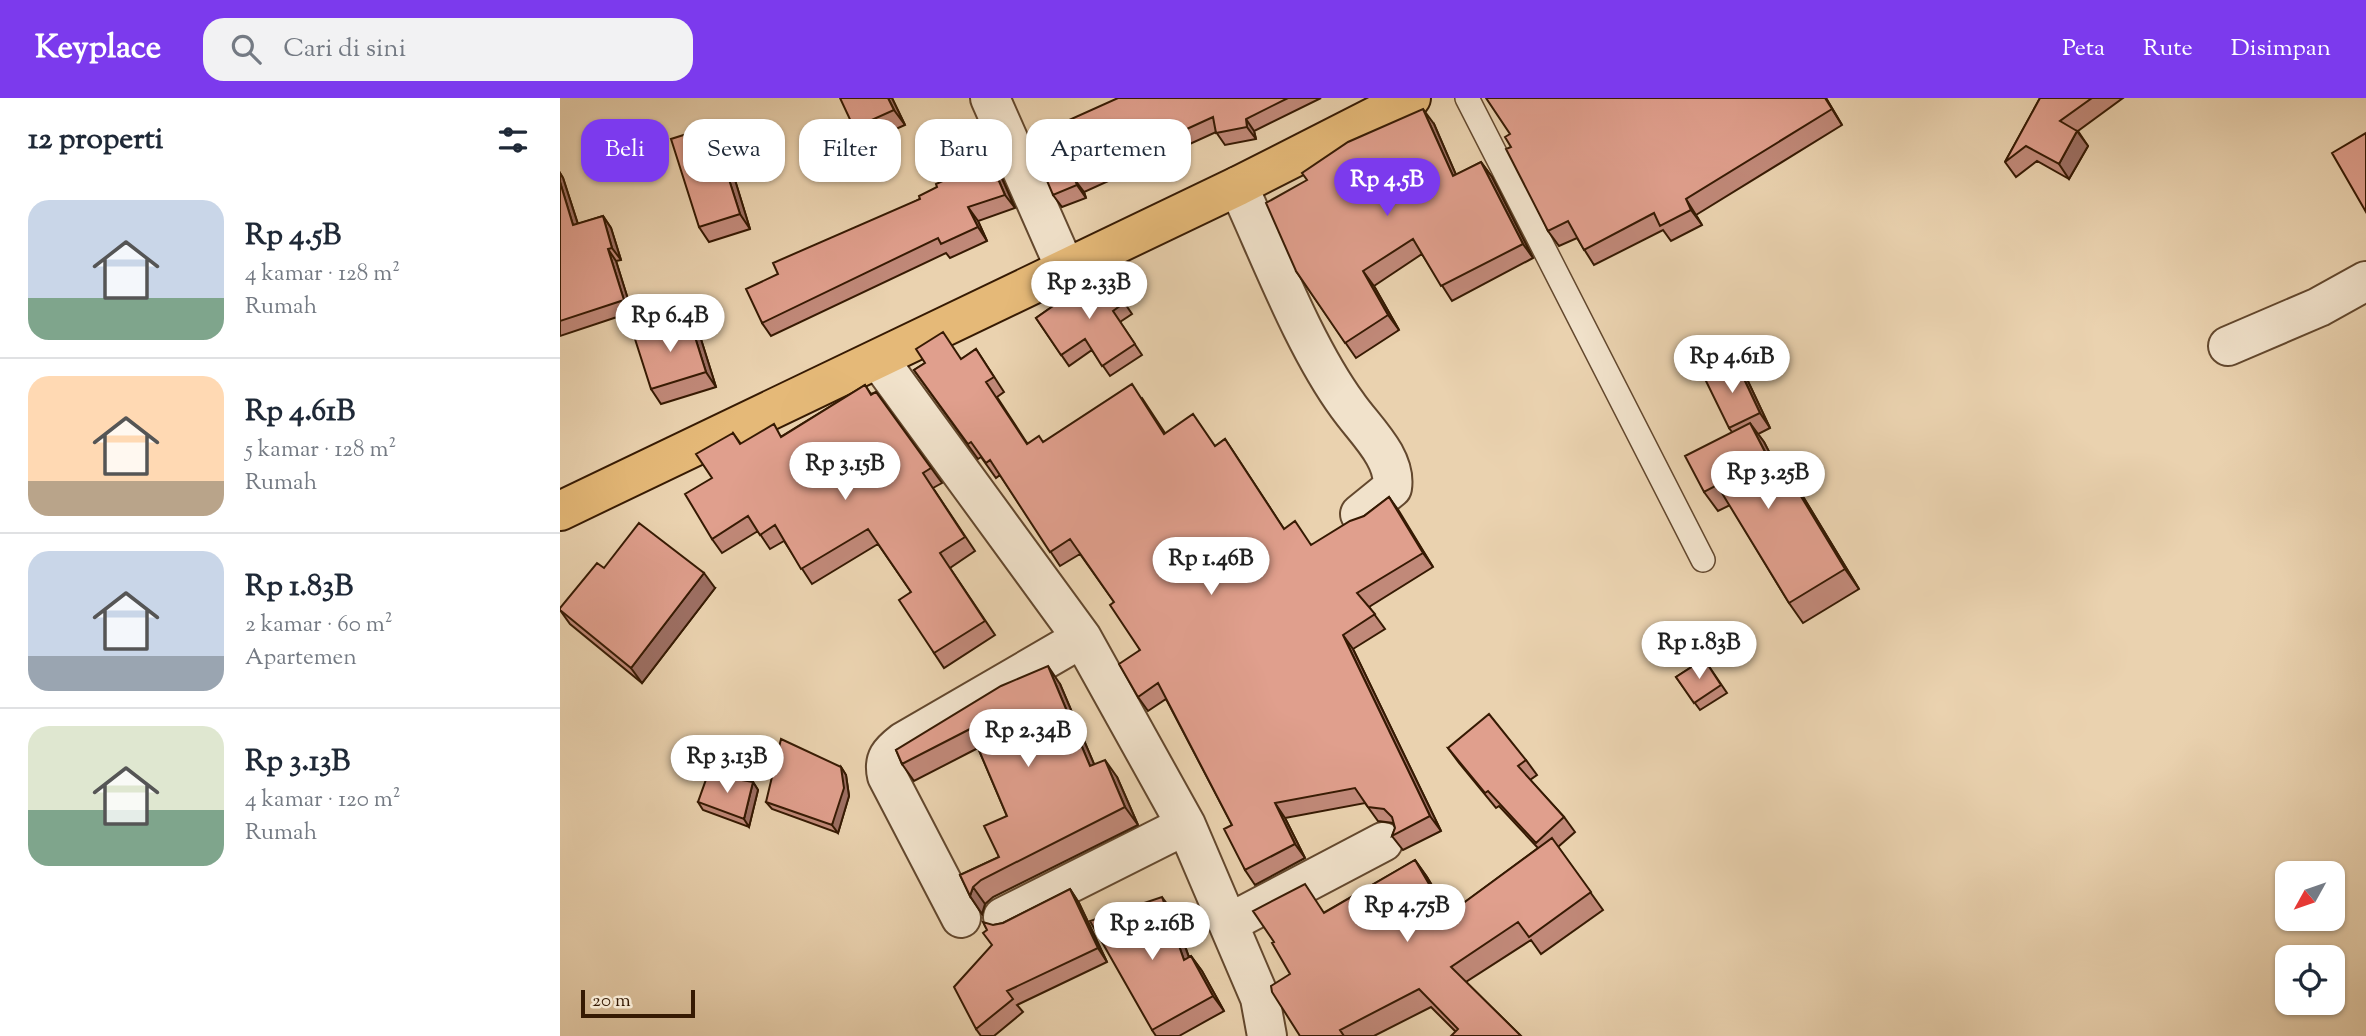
<!DOCTYPE html>
<html lang="id">
<head>
<meta charset="utf-8">
<style>
  body { margin:0; font-family:"Sorts Mill Goudy",serif; background:#f2f2f3; color:#1f2937; height:100vh; display:flex; flex-direction:column; font-size:26px; white-space:nowrap }
  * { box-sizing:border-box; margin:0 }
  p { font-size:23px; color:#747a83 }
  .icon { flex:none; width:38px; height:38px; fill:none; stroke:currentColor; stroke-width:2; stroke-linecap:round; stroke-linejoin:round }
  .map { position:relative; flex:1; overflow:hidden }
  .details { display:flex; flex-direction:column; background:#fff; width:560px }
  .details>* { flex:none }
  .top-card { position:absolute; left:21px; top:21px; width:665px; height:63px; display:flex; gap:14px }
  .needle { width:46px; rotate:230deg }
  .tools { position:absolute; left:1715px; top:763px; display:grid; gap:14px }
  .tools a { display:grid; place-items:center; width:70px; height:70px; border-radius:14px; background:#fff; box-shadow:0 2px 5px #0004; font-size:35px }
  .scale { position:absolute; left:21px; bottom:18px; width:114px; box-sizing:border-box; padding-left:7px; border:4px solid #361a03; border-top:0; font-size:19px; line-height:24px; white-space:nowrap; color:#361a03; -webkit-text-stroke:5px #f1e2cb; paint-order:stroke }
  .price { position:absolute; translate:-50% -60px; padding:0 16px; border-radius:24px; background:#fff; color:#222; font-size:23px; line-height:46px; filter:drop-shadow(0 2px 4px #0008) }
  .price::after { content:''; position:absolute; left:50%; top:42px; width:21px; height:16px; margin-left:-10px; background:inherit; clip-path:polygon(0 0,100% 0,50% 100%) }
  .price.current { background:#7c3aed; color:#fff }
  ul { padding:0; list-style:none }
  li { display:flex; align-items:center; gap:21px; height:175px; padding:0 28px }
  li+li { border-top:2px solid #e0e1e3 }
  li span { display:grid; place-items:center; flex:none; width:196px; height:140px; border-radius:21px; color:#555 }
  li>.icon { margin-inline-start:auto }
  span .icon { width:84px; height:84px; fill:#fffc; stroke-width:1 }
  li b { font-size:30px }
  h2 { display:flex; justify-content:space-between; align-items:center; height:84px; padding:0 28px; font-size:30px }
  .tag { padding:0 24px; border-radius:21px; background:#fff; box-shadow:0 2px 5px #0004; font-size:24px; line-height:63px }
  .tag.current { background:#7c3aed; color:#fff }
  header { display:flex; align-items:center; gap:42px; box-sizing:border-box; height:98px; padding:0 35px; background:#7c3aed; color:#fff }
  header strong { font-size:33px }
  nav { display:flex; gap:38px; margin-inline-start:auto; font-size:24px }
  .search { width:490px; height:63px; background:#f2f2f3; display:flex; align-items:center; gap:18px; box-sizing:border-box; padding:0 24px; border-radius:21px; color:#747a83; font-size:26px }
  main { display:flex; flex:1; min-height:0 }
  .map>svg:first-child { display:block }
  .lines { fill:none; stroke-linecap:round; stroke-linejoin:round }
  .service-casing { stroke:#63482e; stroke-width:26 }
  .minor-casing { stroke:#63482e; stroke-width:42 }
  .primary-casing { stroke:#361a03; stroke-width:42 }
  .service { stroke:#f1e2cb; stroke-width:23 }
  .minor { stroke:#f1e2cb; stroke-width:38 }
  .primary { stroke:#e5b978; stroke-width:38 }
  .wall { fill:#c18979; stroke:#361a03; stroke-width:2 }
  .shaded-wall { fill:#9d6f63; stroke:#361a03; stroke-width:2 }
  .building { fill:#e09f8d; stroke:#361a03; stroke-width:2 }
</style>
</head>
<body>
<header>
<strong>Keyplace</strong>
<div class="search"><svg class="icon" aria-label="search" viewBox="0 0 24 24"><circle cx="10" cy="10" r="6"/><path d="M15 15l6 6"/></svg>Cari di sini</div>
<nav><a>Peta</a><a>Rute</a><a>Disimpan</a></nav>
</header>
<main>
<section class="details">
<h2>12 properti<svg class="icon" aria-label="filters" viewBox="0 0 24 24"><path d="M4 7h16M4 17h16"/><circle cx="9" cy="7" r="2"/><circle cx="15" cy="17" r="2"/></svg></h2>
<ul>
<li><span style="background:linear-gradient(#c9d6e8 70%,#7fa58c 0)"><svg class="icon" aria-label="home" viewBox="0 0 24 24"><path d="M3 11l9-7 9 7M6 9v11h12V9"/></svg></span><div><b>Rp 4.5B</b><p>4 kamar · 128 m²</p><p>Rumah</p></div></li>
<li><span style="background:linear-gradient(#ffd9b3 75%,#b9a48a 0)"><svg class="icon" aria-label="home" viewBox="0 0 24 24"><path d="M3 11l9-7 9 7M6 9v11h12V9"/></svg></span><div><b>Rp 4.61B</b><p>5 kamar · 128 m²</p><p>Rumah</p></div></li>
<li><span style="background:linear-gradient(#c9d6e8 75%,#9aa5b1 0)"><svg class="icon" aria-label="home" viewBox="0 0 24 24"><path d="M3 11l9-7 9 7M6 9v11h12V9"/></svg></span><div><b>Rp 1.83B</b><p>2 kamar · 60 m²</p><p>Apartemen</p></div></li>
<li><span style="background:linear-gradient(#dfe7d0 60%,#7fa58c 0)"><svg class="icon" aria-label="home" viewBox="0 0 24 24"><path d="M3 11l9-7 9 7M6 9v11h12V9"/></svg></span><div><b>Rp 3.13B</b><p>4 kamar · 120 m²</p><p>Rumah</p></div></li>
</ul>
</section>
<div class="map">
<svg width="1806" height="938" viewBox="0 0 1806 938">
  <rect width="100%" height="100%" fill="#ead2af"/>
  <filter id="stains"><feTurbulence type="fractalNoise" baseFrequency=".00286" numOctaves="4"/><feColorMatrix values="0 0 0 0 .2 0 0 0 0 .09 0 0 0 0 .02 0 0 0 .5 -.17"/></filter>
  <radialGradient id="worn" r=".72"><stop offset=".6" stop-color="#630" stop-opacity="0"/><stop offset="1" stop-color="#630" stop-opacity=".3"/></radialGradient>
  <g class="lines">
    <defs>
      <path id="service" d="M 907,0 L 1143,462"/>
      <path id="minor" d="M 430,0 L 506,172
        M 678,88 C 710,157 744,248 788,308 C 804,331 837,360 832,390 L 800,416
        M 1668,248 L 1759,209 L 1806,183
        M 319,262 L 522,540 L 626,727 L 700,900 L 707,938
        M 443,819 L 626,727
        M 401,820 L 327,678 C 323,661 330,654 343,644 L 522,540
        M 669,825 L 823,744"/>
      <path id="primary" d="M 0,413 L 678,88 L 851,0"/>
    </defs>
    <use href="#service" class="service-casing"/>
    <use href="#minor" class="minor-casing"/>
    <use href="#primary" class="primary-casing"/>
    <use href="#service" class="service"/>
    <use href="#minor" class="minor"/>
    <use href="#primary" class="primary"/>
  </g>
  <path class="wall" d="M 332,0 L 345,27 L 304,45 L 294,30 Z
    M 558,0 L 761,0 L 694,33 L 696,41 L 665,47 L 656,34 L 524,94 L 526,100 L 502,109 L 493,97 Z
    M 1266,0 L 1282,27 L 1136,117 L 1142,127 L 1111,143 L 1103,132 L 1034,167 L 1017,140 L 999,148 L 988,133 L 951,49 L 950,36 Z
    M 1480,0 L 1563,0 L 1518,33 L 1528,48 L 1509,81 L 1477,63 L 1456,79 L 1445,64 Z
    M 874,26 L 896,77 L 921,64 L 932,79 L 973,160 L 892,203 L 862,156 L 814,188 L 839,232 L 796,260 L 736,173 Z
    M 152,28 L 163,43 L 190,131 L 149,144 L 139,129 Z
    M 426,53 L 436,67 L 455,110 L 418,123 L 427,143 L 390,160 L 386,155 L 211,238 L 202,225 L 218,176 L 360,101 L 407,72 Z
    M 0,75 L 3,80 L 18,126 L 43,118 L 51,130 L 61,162 L 56,163 L 72,214 L 0,238 Z
    M 543,173 L 572,216 L 560,224 L 582,257 L 550,278 L 532,252 L 509,268 L 476,220 Z
    M 129,220 L 139,235 L 156,289 L 101,306 L 91,291 Z
    M 416,251 L 444,294 L 437,299 L 467,345 L 483,344 L 582,300 L 605,335 L 656,348 L 665,341 L 724,431 L 752,447 L 804,418 L 829,399 L 873,469 L 809,509 L 825,531 L 793,551 L 881,733 L 843,752 L 832,738 L 835,730 L 833,725 L 818,723 L 805,705 L 725,720 L 745,760 L 695,787 L 685,772 L 672,727 L 606,601 L 588,613 L 578,599 L 580,552 L 554,504 L 520,456 L 500,468 L 440,377 L 436,380 L 421,359 L 418,361 L 354,272 L 365,265 L 402,261 Z
    M 1186,279 L 1210,330 L 1198,336 L 1204,344 L 1220,375 L 1239,392 L 1299,491 L 1243,525 L 1229,505 L 1170,407 L 1158,413 L 1144,394 L 1172,334 L 1169,330 Z
    M 305,287 L 311,296 L 316,294 L 382,385 L 373,390 L 415,453 L 390,470 L 435,537 L 384,570 L 374,555 L 351,494 L 318,446 L 252,486 L 224,443 L 210,451 L 198,433 L 162,455 L 152,441 L 152,380 L 173,335 L 181,346 L 222,338 Z
    M 44,470 L 155,490 L 82,585 L 10,526 L 0,512 Z
    M 1144,561 L 1167,595 L 1140,612 L 1116,579 Z
    M 500,586 L 534,666 L 557,679 L 578,727 L 433,799 L 425,806 L 422,816 L 410,798 L 400,777 L 439,759 L 447,718 L 418,650 L 354,683 L 342,666 L 336,652 Z
    M 888,650 L 966,662 L 977,677 L 970,682 L 1004,719 L 1015,734 L 998,749 L 1043,812 L 981,856 L 971,842 L 906,884 L 961,938 L 896,934 L 871,909 L 814,938 L 740,938 L 730,876 L 765,814 L 855,762 L 867,779 L 889,816 L 978,750 L 939,708 L 936,710 L 899,665 Z
    M 281,669 L 286,677 L 289,698 L 278,735 L 212,711 L 206,704 Z
    M 193,684 L 198,692 L 189,729 L 143,712 L 138,704 Z
    M 510,791 L 519,805 L 547,864 L 457,907 L 463,914 L 434,938 L 421,938 L 416,931 L 432,848 L 433,827 L 443,825 Z
    M 613,814 L 629,859 L 631,858 L 642,873 L 664,913 L 619,938 L 596,938 L 592,932 Z"/>
  <path class="shaded-wall" d="M 328,0 L 332,0 L 345,27 L 334,12 Z
    M 1265,0 L 1266,0 L 1282,27 L 1272,11 Z
    M 863,11 L 874,26 L 903,93 L 893,78 Z
    M 686,21 L 694,33 L 696,41 L 687,29 Z
    M 152,28 L 163,43 L 190,131 L 180,116 Z
    M 1517,33 L 1528,48 L 1509,81 L 1499,66 Z
    M 426,53 L 436,67 L 455,110 L 445,97 Z
    M 921,64 L 932,79 L 973,160 L 963,146 Z
    M 0,75 L 3,80 L 22,139 L 13,127 L 0,84 Z
    M 515,82 L 524,94 L 526,100 L 517,87 Z
    M 1126,101 L 1136,117 L 1142,127 L 1131,112 Z
    M 408,109 L 418,123 L 427,143 L 418,129 Z
    M 43,118 L 51,130 L 61,162 L 52,150 Z
    M 48,151 L 56,163 L 72,214 L 64,202 Z
    M 803,173 L 814,188 L 839,232 L 828,217 Z
    M 129,220 L 139,235 L 156,289 L 146,274 Z
    M 1176,264 L 1186,279 L 1210,330 L 1200,315 Z
    M 1190,325 L 1204,344 L 1231,396 L 1217,377 Z
    M 1225,372 L 1239,392 L 1299,491 L 1285,471 Z
    M 829,399 L 839,413 L 873,469 L 863,455 Z
    M 144,475 L 155,490 L 82,585 L 71,570 Z
    M 783,537 L 793,551 L 881,733 L 870,718 Z
    M 488,568 L 500,586 L 542,685 L 530,668 Z
    M 545,662 L 557,679 L 578,727 L 565,709 Z
    M 281,669 L 286,677 L 289,698 L 278,735 L 272,727 Z
    M 193,684 L 198,692 L 189,729 L 184,721 Z
    M 715,705 L 725,720 L 745,760 L 735,746 Z
    M 855,762 L 867,779 L 900,834 L 887,817 Z
    M 413,789 L 425,806 L 422,816 L 410,798 Z
    M 510,791 L 519,805 L 547,864 L 538,850 Z
    M 602,799 L 613,814 L 635,877 L 624,862 Z
    M 631,858 L 642,873 L 664,913 L 653,898 Z"/>
  <path class="building" d="M 280,0 L 328,0 L 334,12 L 294,30 Z
    M 558,0 L 728,0 L 686,21 L 687,29 L 656,35 L 653,19 L 515,82 L 517,87 L 493,97 L 469,40 Z
    M 926,0 L 1265,0 L 1272,11 L 1126,101 L 1131,112 L 1100,128 L 1094,115 L 1024,152 L 1008,123 L 988,133 L 946,51 L 951,49 L 945,39 L 950,36 Z
    M 1480,0 L 1532,0 L 1500,23 L 1517,33 L 1499,66 L 1466,48 L 1445,64 Z
    M 863,11 L 893,78 L 921,64 L 963,146 L 881,188 L 853,141 L 803,173 L 828,217 L 785,245 L 736,173 L 706,105 L 747,82 L 742,75 L 788,44 Z
    M 152,28 L 180,116 L 139,129 L 111,41 Z
    M 1806,35 L 1806,114 L 1772,55 Z
    M 426,53 L 445,97 L 408,109 L 418,129 L 381,146 L 378,140 L 202,225 L 186,191 L 218,176 L 213,165 L 360,101 L 359,98 L 377,89 L 376,86 L 407,72 L 403,61 Z
    M 0,84 L 13,127 L 43,118 L 52,150 L 48,151 L 64,202 L 0,223 Z
    M 543,173 L 564,205 L 553,213 L 575,246 L 542,268 L 525,241 L 501,257 L 476,220 Z
    M 129,220 L 146,274 L 91,291 L 74,238 Z
    M 383,234 L 401,261 L 416,251 L 434,279 L 426,284 L 467,346 L 479,338 L 483,344 L 572,286 L 604,336 L 633,316 L 655,348 L 665,341 L 724,431 L 735,423 L 751,447 L 790,423 L 804,418 L 829,399 L 863,455 L 797,495 L 815,516 L 783,537 L 870,718 L 832,738 L 835,730 L 832,719 L 824,711 L 808,709 L 795,690 L 715,705 L 735,746 L 685,772 L 664,731 L 672,727 L 598,585 L 578,599 L 559,566 L 580,552 L 550,507 L 554,504 L 510,441 L 490,454 L 430,362 L 426,365 L 411,344 L 408,346 L 354,272 L 365,265 L 356,251 Z
    M 1176,264 L 1200,315 L 1169,330 L 1144,279 Z
    M 305,287 L 311,297 L 316,294 L 371,370 L 363,375 L 405,439 L 380,455 L 425,523 L 374,555 L 339,502 L 351,494 L 308,431 L 241,471 L 215,427 L 200,437 L 188,418 L 152,441 L 125,396 L 152,380 L 136,356 L 173,335 L 180,346 L 214,326 L 221,339 Z
    M 1190,325 L 1217,377 L 1225,372 L 1285,471 L 1229,505 L 1157,387 L 1144,394 L 1125,358 Z
    M 79,425 L 144,475 L 71,570 L 0,512 L 0,510 L 37,465 L 44,470 Z
    M 1144,561 L 1161,587 L 1134,605 L 1116,579 Z
    M 488,568 L 530,668 L 545,662 L 565,709 L 421,782 L 413,789 L 410,798 L 400,777 L 439,759 L 424,728 L 447,718 L 410,631 L 342,666 L 336,652 L 441,588 Z
    M 929,616 L 966,662 L 958,668 L 1004,719 L 976,745 L 928,693 L 925,695 L 888,650 Z
    M 221,641 L 281,669 L 284,690 L 272,727 L 206,704 Z
    M 148,676 L 193,684 L 184,721 L 138,704 Z
    M 992,740 L 1031,794 L 969,839 L 958,824 L 891,869 L 961,938 L 891,938 L 898,931 L 859,891 L 780,932 L 784,938 L 740,938 L 712,894 L 711,888 L 730,876 L 712,845 L 714,844 L 693,813 L 745,786 L 764,815 L 855,762 L 887,817 Z
    M 510,791 L 538,850 L 447,893 L 453,901 L 416,931 L 394,889 L 432,847 L 423,835 L 427,832 L 423,824 L 433,827 L 443,825 Z
    M 602,799 L 624,862 L 631,858 L 653,898 L 592,932 L 530,823 Z"/>
  <rect width="100%" height="100%" filter="url(#stains)"/>
  <rect width="100%" height="100%" fill="url(#worn)"/>
</svg>
<div class="tools">
<a><svg class="needle" viewBox="-14 -14 28 28"><path d="M0-13l5 13h-10z" fill="#e53935"/><path d="M0 13l5-13h-10z" fill="#747a83"/></svg></a>
<a><svg class="icon" aria-label="locate" viewBox="0 0 24 24"><circle cx="12" cy="12" r="6"/><path d="M12 2v4M12 18v4M2 12h4M18 12h4"/></svg></a>
</div>
<div class="scale">20 m</div>
<b class="price current" style="left:827px;top:120px">Rp 4.5B</b>
<b class="price" style="left:529px;top:223px">Rp 2.33B</b>
<b class="price" style="left:110px;top:256px">Rp 6.4B</b>
<b class="price" style="left:1172px;top:297px">Rp 4.61B</b>
<b class="price" style="left:285px;top:404px">Rp 3.15B</b>
<b class="price" style="left:1208px;top:413px">Rp 3.25B</b>
<b class="price" style="left:651px;top:499px">Rp 1.46B</b>
<b class="price" style="left:1139px;top:583px">Rp 1.83B</b>
<b class="price" style="left:468px;top:671px">Rp 2.34B</b>
<b class="price" style="left:167px;top:697px">Rp 3.13B</b>
<b class="price" style="left:847px;top:846px">Rp 4.75B</b>
<b class="price" style="left:592px;top:864px">Rp 2.16B</b>
<div class="top-card">
<a class="tag current">Beli</a>
<a class="tag">Sewa</a>
<a class="tag">Filter</a>
<a class="tag">Baru</a>
<a class="tag">Apartemen</a>
</div>
</div>
</main>
</body>
</html>
